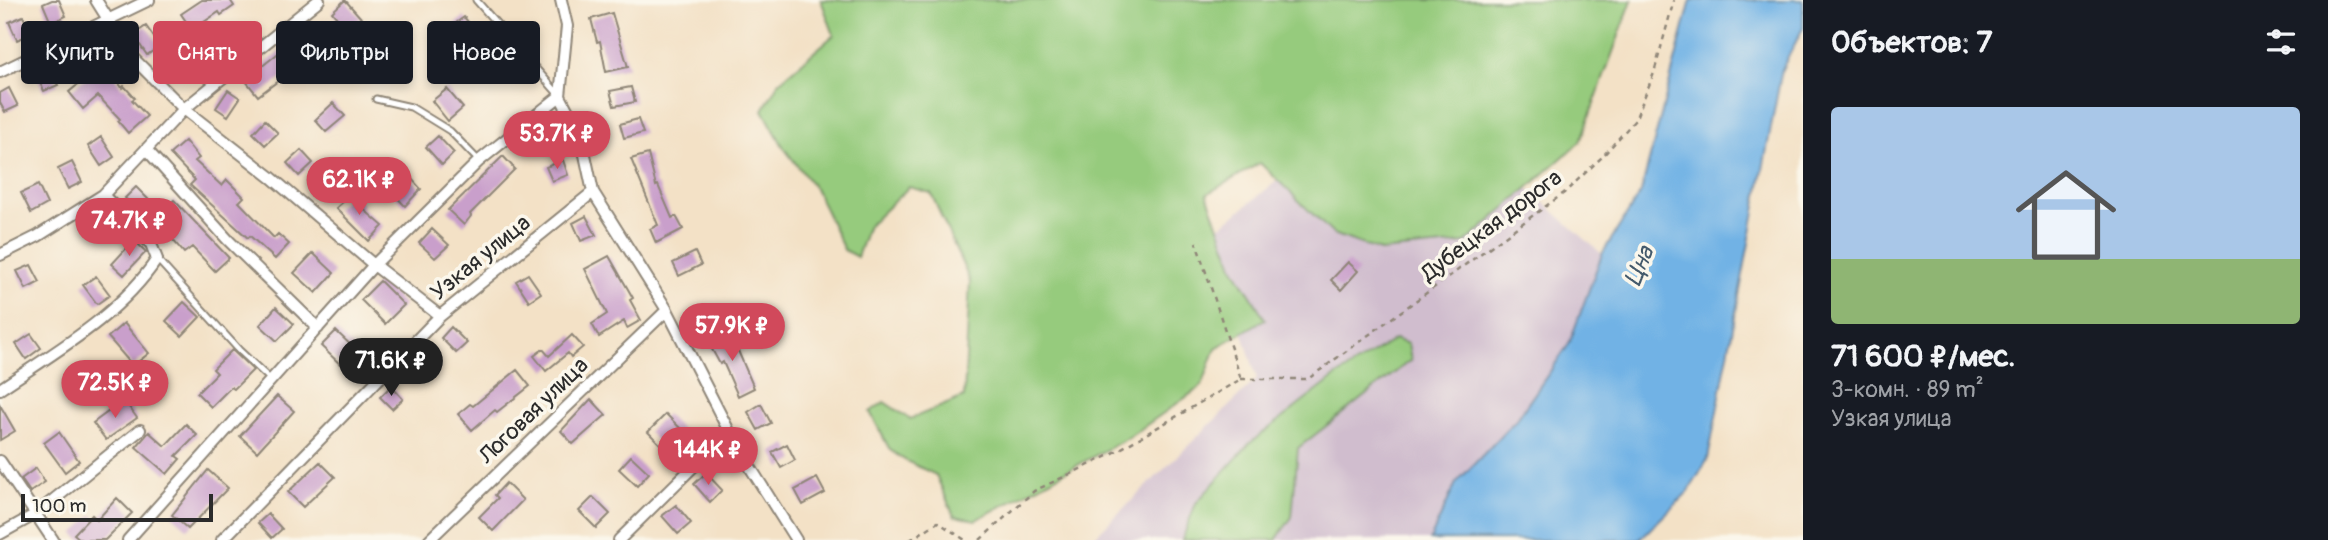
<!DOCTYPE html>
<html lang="ru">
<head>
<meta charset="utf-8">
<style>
  body { margin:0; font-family:Pangolin,sans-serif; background:#242831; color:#f1f3f6; height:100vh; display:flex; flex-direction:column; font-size:26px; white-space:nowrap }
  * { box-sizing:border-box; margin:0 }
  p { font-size:23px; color:#9ea1a6 }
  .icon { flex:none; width:38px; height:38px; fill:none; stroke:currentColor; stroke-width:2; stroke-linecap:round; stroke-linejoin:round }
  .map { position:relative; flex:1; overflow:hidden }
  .details { display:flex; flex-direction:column; background:#171b24; width:525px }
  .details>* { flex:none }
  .guide { position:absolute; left:21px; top:21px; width:665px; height:63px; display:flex; gap:14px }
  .scale { position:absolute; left:21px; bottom:18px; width:192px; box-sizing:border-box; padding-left:7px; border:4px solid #2b2b2b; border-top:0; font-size:19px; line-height:24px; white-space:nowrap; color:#2b2b2b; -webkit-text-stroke:5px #fbf7ec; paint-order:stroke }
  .price { position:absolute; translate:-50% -60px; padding:0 16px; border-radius:24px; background:#d1495b; color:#fff; font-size:23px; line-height:46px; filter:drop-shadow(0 2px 4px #0008) }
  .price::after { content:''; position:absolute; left:50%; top:42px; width:21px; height:16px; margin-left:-10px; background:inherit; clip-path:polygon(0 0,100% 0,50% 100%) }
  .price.active { background:#222; color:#fff }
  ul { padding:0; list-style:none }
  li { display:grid; align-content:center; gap:14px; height:371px; padding:0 28px }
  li+li { border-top:2px solid #363941 }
  li span { display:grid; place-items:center; height:217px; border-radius:7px; color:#555 }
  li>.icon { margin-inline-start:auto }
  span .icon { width:126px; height:126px; fill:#fffc; stroke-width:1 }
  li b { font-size:30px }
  h2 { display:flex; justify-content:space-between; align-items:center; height:84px; padding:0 28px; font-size:30px }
  .pill { padding:0 24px; border-radius:7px; background:#171b24; box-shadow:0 4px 10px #0003; font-size:24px; line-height:63px }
  .pill.active { background:#d1495b; color:#fff }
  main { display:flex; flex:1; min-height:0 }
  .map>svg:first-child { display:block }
  .industrial { fill:#d0bdce }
  .green { fill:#96cb7d; stroke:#607b54; stroke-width:2 }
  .water { fill:#71b2e5; stroke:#4e6e88; stroke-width:2 }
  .building { fill:#c99fcb }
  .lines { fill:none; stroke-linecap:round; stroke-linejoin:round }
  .lane-casing { stroke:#8f8678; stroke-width:9 }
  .street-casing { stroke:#8f8678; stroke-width:14 }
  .path { stroke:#8f8678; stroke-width:2.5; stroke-dasharray:5 5; stroke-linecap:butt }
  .lane { stroke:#fff; stroke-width:5 }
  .street { stroke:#fff; stroke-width:10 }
  .labels { text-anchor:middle; stroke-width:7; stroke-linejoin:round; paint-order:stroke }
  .street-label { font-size:23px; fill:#2b2b2b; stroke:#fbf7ec }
  .water-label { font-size:24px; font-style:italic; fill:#445a6c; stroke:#fbf7ec }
</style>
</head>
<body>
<main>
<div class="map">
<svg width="1803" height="540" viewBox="0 0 1803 540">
  <rect width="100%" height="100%" fill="#fbf7ec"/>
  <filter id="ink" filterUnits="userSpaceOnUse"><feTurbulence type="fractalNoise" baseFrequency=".0143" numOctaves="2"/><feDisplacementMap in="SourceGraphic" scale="14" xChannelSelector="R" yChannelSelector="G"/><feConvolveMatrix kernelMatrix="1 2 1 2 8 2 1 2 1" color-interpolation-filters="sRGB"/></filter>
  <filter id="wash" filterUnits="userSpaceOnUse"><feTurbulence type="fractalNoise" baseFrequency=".00686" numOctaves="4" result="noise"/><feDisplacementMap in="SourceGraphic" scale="28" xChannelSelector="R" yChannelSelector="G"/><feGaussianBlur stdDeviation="1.57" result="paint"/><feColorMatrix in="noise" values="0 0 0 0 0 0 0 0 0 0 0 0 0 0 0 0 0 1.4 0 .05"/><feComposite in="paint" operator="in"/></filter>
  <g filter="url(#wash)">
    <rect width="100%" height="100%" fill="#f3e1c6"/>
    <path class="industrial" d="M 1407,77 L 1482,148 L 1602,254 L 1569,344 L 1517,419 L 1456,483 L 1430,540 L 1091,540 L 1257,379 L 1212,233 Z"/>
    <path class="green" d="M 821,0 L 1632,0 L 1580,142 L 1465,243 L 1380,251 L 1333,234 L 1260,163 L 1207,194 L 1234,268 L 1265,319 L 1216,348 L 1202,386 L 1128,438 L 976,520 L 954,516 L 936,475 L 906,461 L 890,450 L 870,412 L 884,402 L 910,419 L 964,397 L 970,281 L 931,193 L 909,187 L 868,226 L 857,257 L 844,250 L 816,190 L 784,148 L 763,110 L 779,82 L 834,35 Z
      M 1395,339 L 1408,344 L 1411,360 L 1298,448 L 1292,517 L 1276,540 L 1182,540 L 1196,503 L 1250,443 L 1335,377 Z"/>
    <path class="water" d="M 1691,0 L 1803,0 L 1803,28 L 1782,69 L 1708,459 L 1689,491 L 1639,540 L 1430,540 L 1456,483 L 1517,419 L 1569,344 L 1602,254 L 1641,192 Z"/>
    <g id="blocks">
      <path class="building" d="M 52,0 L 59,0 L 66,16 L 51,23 L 43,4 Z
        M 202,0 L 230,0 L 234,6 L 221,15 L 219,12 L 192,30 L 181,14 Z
        M 345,0 L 361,18 L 347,30 L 332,12 Z
        M 612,13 L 628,67 L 606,72 L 600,41 L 597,42 L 591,19 Z
        M 23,16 L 31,34 L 17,40 L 9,22 Z
        M 464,17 L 473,28 L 455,42 L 446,30 Z
        M 146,26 L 160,46 L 147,55 L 133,35 Z
        M 313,28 L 326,45 L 314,55 L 300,38 Z
        M 493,44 L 508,65 L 491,78 L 476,57 Z
        M 281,51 L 295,68 L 258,96 L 245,80 Z
        M 102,57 L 122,88 L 124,86 L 135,98 L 132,100 L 147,116 L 128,133 L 118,121 L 120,119 L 98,96 L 83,109 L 69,92 L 93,72 L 89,65 Z
        M 50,68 L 58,85 L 44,91 L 36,75 Z
        M 631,87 L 635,102 L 614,106 L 610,91 Z
        M 9,88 L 18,106 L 5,112 L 0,103 L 0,93 Z
        M 447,89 L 463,108 L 448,121 L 432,101 Z
        M 228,90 L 240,98 L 228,116 L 216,108 Z
        M 333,103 L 345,116 L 326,132 L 315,120 Z
        M 549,116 L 560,127 L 544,142 L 534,130 Z
        M 638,119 L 643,133 L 624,138 L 620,124 Z
        M 265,120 L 278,133 L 265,145 L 253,133 Z
        M 438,136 L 454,153 L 442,165 L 426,147 Z
        M 101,137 L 114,157 L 101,166 L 88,146 Z
        M 185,141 L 199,158 L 195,161 L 222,186 L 227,180 L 244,197 L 239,202 L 274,238 L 278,234 L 289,244 L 275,259 L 250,236 L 248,238 L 190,185 L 195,180 L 170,154 Z
        M 301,150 L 313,163 L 299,176 L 287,163 Z
        M 648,154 L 656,186 L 658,185 L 672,218 L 676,216 L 683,229 L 656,243 L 650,229 L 658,225 L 631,159 Z
        M 503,156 L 515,169 L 470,214 L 471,216 L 464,225 L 448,210 Z
        M 563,160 L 568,175 L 552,181 L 546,167 Z
        M 72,162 L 82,182 L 68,189 L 58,169 Z
        M 409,176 L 421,189 L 405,206 L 392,192 Z
        M 38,185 L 47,204 L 31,213 L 21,193 Z
        M 136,187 L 149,200 L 138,211 L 125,198 Z
        M 352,194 L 363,205 L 361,207 L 383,226 L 369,241 L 336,208 Z
        M 174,200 L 229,258 L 215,271 L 192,247 L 184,253 L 172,239 L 176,236 L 157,216 Z
        M 108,211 L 122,226 L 112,236 L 97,221 Z
        M 586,216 L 596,235 L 581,241 L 573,223 Z
        M 432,229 L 449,245 L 435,258 L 419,243 Z
        M 134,240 L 146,252 L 124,275 L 112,264 Z
        M 695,252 L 701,265 L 679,276 L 673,263 Z
        M 313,253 L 334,273 L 316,293 L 294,273 Z
        M 609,256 L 633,298 L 630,300 L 641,320 L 627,328 L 624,321 L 599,337 L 592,324 L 607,314 L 585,269 Z
        M 1348,262 L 1358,271 L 1341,290 L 1331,280 Z
        M 31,265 L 40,282 L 26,289 L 17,271 Z
        M 528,274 L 541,293 L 529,301 L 516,281 Z
        M 96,276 L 110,295 L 97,304 L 83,285 Z
        M 380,281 L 404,305 L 385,324 L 361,300 Z
        M 184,302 L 200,317 L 182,336 L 166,321 Z
        M 276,307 L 294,324 L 277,341 L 260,325 Z
        M 124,323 L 149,353 L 133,366 L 108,337 Z
        M 451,327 L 467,343 L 456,353 L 441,338 Z
        M 336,331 L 357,351 L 342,366 L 321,346 Z
        M 730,332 L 754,388 L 738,396 L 723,362 L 720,364 L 709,344 Z
        M 31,334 L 41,348 L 26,359 L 16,344 Z
        M 572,335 L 583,347 L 571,357 L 568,353 L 546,371 L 534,356 L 543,349 L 549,356 Z
        M 232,350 L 253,370 L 234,389 L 231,387 L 211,407 L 197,393 L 217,373 L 213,369 Z
        M 428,353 L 440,367 L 431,376 L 418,362 Z
        M 517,370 L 530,386 L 497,412 L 495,410 L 472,430 L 458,414 L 470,404 L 473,406 Z
        M 391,386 L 403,399 L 392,409 L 380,397 Z
        M 277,396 L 294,411 L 257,452 L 240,436 Z
        M 591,399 L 606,415 L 573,444 L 561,431 Z
        M 124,400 L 137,418 L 106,440 L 93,423 Z
        M 761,404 L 771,423 L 758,430 L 748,412 Z
        M 0,405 L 15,431 L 0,440 Z
        M 666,414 L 685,433 L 672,445 L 666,440 L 661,445 L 648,432 Z
        M 186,424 L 197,435 L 176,456 L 180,459 L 167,474 L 136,447 L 149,432 L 165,446 Z
        M 59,432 L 79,461 L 65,472 L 44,443 Z
        M 787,444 L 795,460 L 781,468 L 772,452 Z
        M 631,456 L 649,473 L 637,486 L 619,469 Z
        M 320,462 L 335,477 L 303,507 L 288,492 Z
        M 36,468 L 45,482 L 30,492 L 21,479 Z
        M 208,470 L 228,488 L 188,529 L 172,515 Z
        M 706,473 L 722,490 L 710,502 L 694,484 Z
        M 817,478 L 825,493 L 803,505 L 795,490 Z
        M 506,483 L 523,500 L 493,531 L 479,517 L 498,498 L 495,495 Z
        M 593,497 L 610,514 L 596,528 L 579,511 Z
        M 117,498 L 132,513 L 105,540 L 81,540 L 74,534 L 92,515 L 97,520 Z
        M 676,505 L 691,523 L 678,534 L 662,516 Z
        M 268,514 L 282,529 L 272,538 L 258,523 Z"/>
    </g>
  </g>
  <g filter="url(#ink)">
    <use href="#blocks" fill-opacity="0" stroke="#8f8678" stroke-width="2"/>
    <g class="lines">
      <defs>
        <path id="lane" d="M 476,0 L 560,96
          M 376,99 L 411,107 L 450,131 L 479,161
          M 157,259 L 239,350 L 271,380"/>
        <path id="street" d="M 96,0 L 131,56 L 184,109 L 272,178 L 374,265 L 440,316
          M 561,0 L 567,26 L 560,96 L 581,136 L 593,192 L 667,310 L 735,443 L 796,540
          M 0,72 L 149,0
          M 146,149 L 228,240 L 318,328
          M 0,255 L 38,236 L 103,195 L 184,109 L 319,0
          M 0,389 C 56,351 119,316 157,259 L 151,244 L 103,195
          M 0,461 L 53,540
          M 0,534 L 36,514 L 140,430
          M 128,540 L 374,265 L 479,161 L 560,96
          M 222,540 L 440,316 L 593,192
          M 429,540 L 667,310
          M 619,540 L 699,461 L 735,443"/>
      </defs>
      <use href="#lane" class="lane-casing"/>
      <use href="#street" class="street-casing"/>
      <path class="path" d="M 1241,379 L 1308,379 L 1564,193 L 1602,157 L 1635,120 L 1654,73 L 1674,0
        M 910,540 L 938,522 L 965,540
        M 980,540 L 1034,491 L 1108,456 L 1241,379 L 1196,242"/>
      <use href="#lane" class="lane"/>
      <use href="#street" class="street"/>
    </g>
  </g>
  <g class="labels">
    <g class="street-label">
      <text transform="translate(1491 225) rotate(-37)" y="8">Дубецкая дорога</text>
      <text transform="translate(480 257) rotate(-39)" y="8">Узкая улица</text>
      <text transform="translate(533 410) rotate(-44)" y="8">Логовая улица</text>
    </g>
    <g class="water-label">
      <text transform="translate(1639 266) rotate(-67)" y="8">Цна</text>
    </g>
  </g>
</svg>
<div class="scale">100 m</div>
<b class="price" style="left:557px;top:171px">53.7K ₽</b>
<b class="price" style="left:359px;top:217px">62.1K ₽</b>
<b class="price" style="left:129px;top:258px">74.7K ₽</b>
<b class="price" style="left:732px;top:363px">57.9K ₽</b>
<b class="price active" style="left:391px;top:398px">71.6K ₽</b>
<b class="price" style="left:115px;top:420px">72.5K ₽</b>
<b class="price" style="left:708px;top:487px">144K ₽</b>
<div class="guide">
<a class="pill">Купить</a>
<a class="pill active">Снять</a>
<a class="pill">Фильтры</a>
<a class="pill">Новое</a>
</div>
</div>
<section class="details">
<h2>Объектов: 7<svg class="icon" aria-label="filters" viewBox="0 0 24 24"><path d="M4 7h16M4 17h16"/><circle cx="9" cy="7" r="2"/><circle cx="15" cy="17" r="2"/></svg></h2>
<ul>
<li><span style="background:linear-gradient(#a9c7e8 70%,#8fb573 0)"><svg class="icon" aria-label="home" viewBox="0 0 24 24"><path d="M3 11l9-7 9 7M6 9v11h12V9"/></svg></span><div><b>71 600 ₽/мес.</b><p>3-комн. · 89 m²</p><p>Узкая улица</p></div></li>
</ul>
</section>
</main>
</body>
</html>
